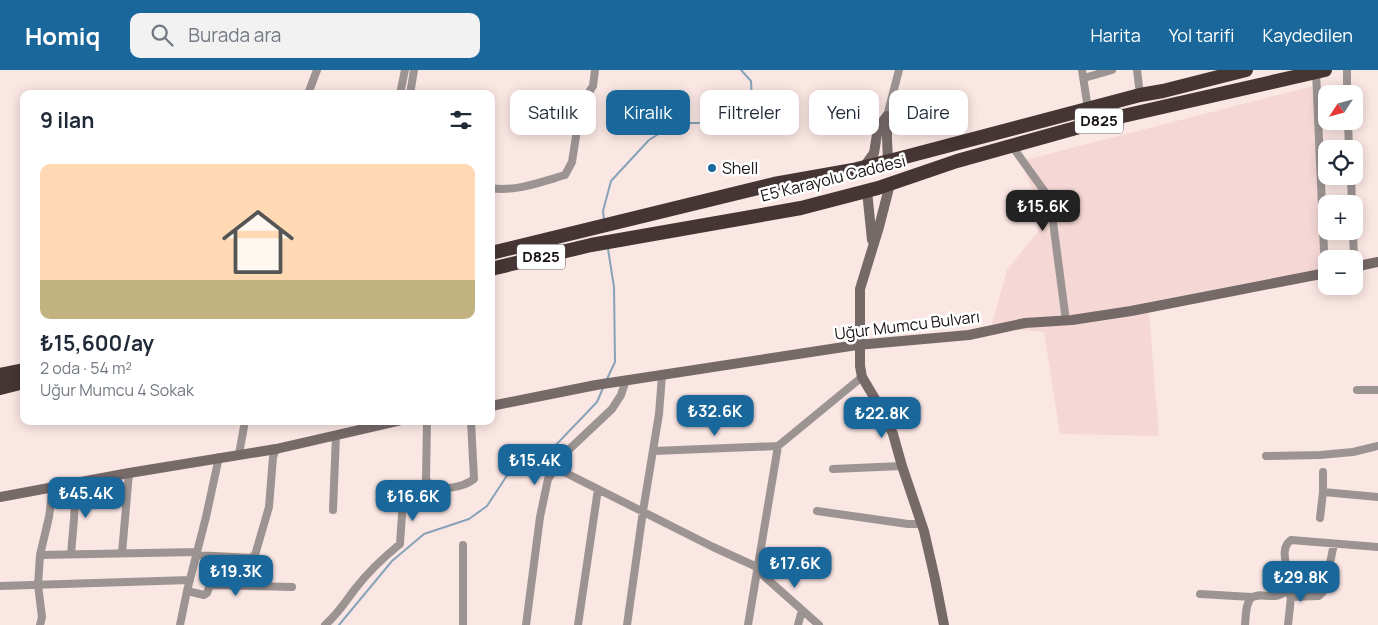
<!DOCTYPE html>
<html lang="tr">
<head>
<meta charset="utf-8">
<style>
  body { margin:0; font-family:Manrope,sans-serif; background:#f2f2f3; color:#1f2937; height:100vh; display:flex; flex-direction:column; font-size:19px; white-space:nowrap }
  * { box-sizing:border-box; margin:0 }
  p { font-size:16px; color:#747a83 }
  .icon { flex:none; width:28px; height:28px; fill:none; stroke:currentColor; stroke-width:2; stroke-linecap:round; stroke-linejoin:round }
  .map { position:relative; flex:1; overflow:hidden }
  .details { position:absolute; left:20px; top:20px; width:475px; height:335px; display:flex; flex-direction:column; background:#fff; border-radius:10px; box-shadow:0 2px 12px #0003 }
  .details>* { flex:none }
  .banner { position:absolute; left:510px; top:20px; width:475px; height:45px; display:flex; gap:10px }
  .needle { width:32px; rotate:234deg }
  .controls { position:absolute; left:1318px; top:15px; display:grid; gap:10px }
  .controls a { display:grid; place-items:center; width:45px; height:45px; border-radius:10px; background:#fff; box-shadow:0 2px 12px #0003; font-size:25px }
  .price { position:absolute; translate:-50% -42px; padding:0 11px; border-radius:10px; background:#1a689b; color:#fff; font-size:16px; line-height:32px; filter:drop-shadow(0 1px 2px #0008) }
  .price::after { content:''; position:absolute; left:50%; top:30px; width:15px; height:11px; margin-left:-8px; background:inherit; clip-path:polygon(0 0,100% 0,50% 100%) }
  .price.selected { background:#222; color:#fff }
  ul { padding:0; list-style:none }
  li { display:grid; align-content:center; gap:10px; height:265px; padding:0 20px }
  li span { display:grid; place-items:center; height:155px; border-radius:10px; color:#555 }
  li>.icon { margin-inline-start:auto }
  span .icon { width:90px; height:90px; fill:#fffc; stroke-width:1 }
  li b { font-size:21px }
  h2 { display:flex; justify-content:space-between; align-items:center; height:60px; padding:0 20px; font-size:21px }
  .pill { padding:0 18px; border-radius:10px; background:#fff; box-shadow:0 2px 12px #0003; font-size:18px; line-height:45px }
  .pill.selected { background:#1a689b; color:#fff }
  header { display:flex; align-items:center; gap:30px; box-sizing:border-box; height:70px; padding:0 25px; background:#1a689b; color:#fff }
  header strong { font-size:24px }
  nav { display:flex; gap:28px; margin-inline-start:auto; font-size:18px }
  .search { width:350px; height:45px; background:#f2f2f3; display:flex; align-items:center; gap:12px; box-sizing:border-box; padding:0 18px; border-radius:10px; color:#747a83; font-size:19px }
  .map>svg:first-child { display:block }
  .built { fill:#f5d8d5 }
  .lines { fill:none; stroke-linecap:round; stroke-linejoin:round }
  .stream { stroke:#87a3b9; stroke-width:2 }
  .street { stroke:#9c9493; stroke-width:8 }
  .secondary { stroke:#766a69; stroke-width:10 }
  .highway { stroke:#453534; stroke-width:14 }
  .poi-dot { fill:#1a689b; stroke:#fff; stroke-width:2 }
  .labels { text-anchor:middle; stroke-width:5; stroke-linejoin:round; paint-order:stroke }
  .shield { fill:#fff; stroke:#5e5959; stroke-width:1 }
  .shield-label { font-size:15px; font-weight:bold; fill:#191212 }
  .poi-label { font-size:16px; fill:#191212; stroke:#fff; text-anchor:start }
  .street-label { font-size:16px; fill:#191212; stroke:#fff }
</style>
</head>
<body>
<header>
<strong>Homiq</strong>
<div class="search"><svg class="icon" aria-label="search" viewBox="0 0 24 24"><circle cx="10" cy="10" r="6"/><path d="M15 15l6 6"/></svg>Burada ara</div>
<nav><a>Harita</a><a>Yol tarifi</a><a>Kaydedilen</a></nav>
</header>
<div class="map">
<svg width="1378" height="555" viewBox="0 0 1378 555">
  <rect width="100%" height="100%" fill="#fae6e3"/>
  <path class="built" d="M 1317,15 L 1322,199 L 1148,232 L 1159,366 L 1060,364 L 1044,262 L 991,257 L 1007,200 L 1045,153 L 1021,91 Z"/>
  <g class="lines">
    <path class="stream" d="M 604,149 L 603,141 L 611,111 L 649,70 L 676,53 L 698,53 L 731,51 L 752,32 L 751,11 L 741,0
      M 607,309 L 615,292 L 614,217 L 608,179
      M 339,555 L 392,491 L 424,464 L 469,449 L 487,436 L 512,398 L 552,379 L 597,332 L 603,318"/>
    <path class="street" d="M 1082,0 L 1088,39
      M 1137,0 L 1140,25
      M 1347,0 L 1347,24
      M 1316,2 L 1325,203
      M 1084,8 L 1112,0
      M 308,24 L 317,0
      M 400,24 L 405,0
      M 410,24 L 414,0
      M 887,46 L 899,0
      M 1348,51 L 1349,79
      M 1012,76 L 1050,129 L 1066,251
      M 1351,106 L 1352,134
      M 491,118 C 515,122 541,112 565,105 L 572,92 L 581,34 L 593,16 L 595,0
      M 1353,161 L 1354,189
      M 1357,320 L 1378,320
      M 427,351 L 426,409 L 430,416 C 444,420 462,418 474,409 L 471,351
      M 653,381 L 778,376
      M 239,384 L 245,351
      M 1266,386 L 1320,385 L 1353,382 L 1378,376
      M 556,398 L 713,477 L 757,497
      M 833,399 L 902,396
      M 1323,422 L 1378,427
      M 333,440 L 336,365
      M 817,441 L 908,454 L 916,454 L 921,452
      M 1320,448 L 1323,422 L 1323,402
      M 122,483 L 129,403
      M 71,484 L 74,449 L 76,413
      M 40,485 L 197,482
      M 196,485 L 251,488 L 255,485 L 269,437 L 273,387 L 276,379
      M 757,500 L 819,555
      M 0,516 L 190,510
      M 187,521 L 204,525 L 207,523 L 210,515 L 292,517
      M 1288,523 L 1291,527 L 1288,555
      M 1200,524 L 1252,527
      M 1291,527 L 1319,526 L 1324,521 L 1334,474
      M 40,555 L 42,547 L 38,515 L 40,485 L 49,447 L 53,417
      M 180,555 L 187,521 L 206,447 L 219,387
      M 325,555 C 338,544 346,531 355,519 C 368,502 384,487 400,474 L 403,430 L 430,416
      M 463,555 L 463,475
      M 526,555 L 540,447 L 548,409 L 556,398 L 560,388 L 612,339 L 621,325 L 626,310
      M 578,555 L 598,419
      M 627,555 L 643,441 L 659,344 L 662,305
      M 748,555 L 778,376 L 862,307
      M 798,555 L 802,540
      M 1245,555 C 1246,547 1245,535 1251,528 C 1260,520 1279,534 1287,518 C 1293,503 1276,481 1291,470 L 1378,477"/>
    <path class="secondary" d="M 887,46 L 887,69 L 888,91
      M 864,97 L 874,83 L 878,58 L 887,46
      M 890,114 L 879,157 L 860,219 L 860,296 L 862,307 L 884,344 L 893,364 L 902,396 L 924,461 L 935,509 L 944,555
      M 867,121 L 872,170
      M 1354,197 L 1378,192
      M 491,336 L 596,315 L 857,275 L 969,265 L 1025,253 L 1072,250 L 1131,241 L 1326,203
      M 0,427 L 129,403 L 276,379 L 398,351"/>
    <path class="highway" d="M 491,183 L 774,114 L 853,100 L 901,88 L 1140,25 L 1163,21 L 1246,0
      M 491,199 L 591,175 L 801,138 L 878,118 L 957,91 L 1101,51 L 1325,0
      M 0,305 L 24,300
      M 0,318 L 24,312"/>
  </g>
  <circle class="poi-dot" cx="712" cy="98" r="5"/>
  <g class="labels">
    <g class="shield">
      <rect x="1075" y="38.5" width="48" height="25" rx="4"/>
      <rect x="517" y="174.5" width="48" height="25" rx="4"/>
    </g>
    <g class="shield-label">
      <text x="1099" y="56">D825</text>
      <text x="541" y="192">D825</text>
    </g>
    <g class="poi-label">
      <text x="722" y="104">Shell</text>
    </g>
    <g class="street-label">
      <text transform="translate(833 108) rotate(-14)" y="6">E5 Karayolu Caddesi</text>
      <text transform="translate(907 255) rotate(-7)" y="6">Uğur Mumcu Bulvarı</text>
    </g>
  </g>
</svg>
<div class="controls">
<a><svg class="needle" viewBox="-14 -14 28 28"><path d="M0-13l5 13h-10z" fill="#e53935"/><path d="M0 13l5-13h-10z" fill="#747a83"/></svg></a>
<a><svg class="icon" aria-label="locate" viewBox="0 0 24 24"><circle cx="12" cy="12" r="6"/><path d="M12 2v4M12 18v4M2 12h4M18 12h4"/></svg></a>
<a>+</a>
<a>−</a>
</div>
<b class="price selected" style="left:1043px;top:162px">₺15.6K</b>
<b class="price" style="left:715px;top:367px">₺32.6K</b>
<b class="price" style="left:882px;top:369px">₺22.8K</b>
<b class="price" style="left:535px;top:416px">₺15.4K</b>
<b class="price" style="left:86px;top:449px">₺45.4K</b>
<b class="price" style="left:413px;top:452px">₺16.6K</b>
<b class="price" style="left:795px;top:519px">₺17.6K</b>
<b class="price" style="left:236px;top:527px">₺19.3K</b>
<b class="price" style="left:1301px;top:533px">₺29.8K</b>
<div class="banner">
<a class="pill">Satılık</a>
<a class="pill selected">Kiralık</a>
<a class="pill">Filtreler</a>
<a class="pill">Yeni</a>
<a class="pill">Daire</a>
</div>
<section class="details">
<h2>9 ilan<svg class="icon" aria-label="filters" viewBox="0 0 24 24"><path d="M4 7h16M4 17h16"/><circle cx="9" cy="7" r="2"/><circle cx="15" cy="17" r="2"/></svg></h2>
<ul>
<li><span style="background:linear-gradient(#ffd9b3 75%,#c2b280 0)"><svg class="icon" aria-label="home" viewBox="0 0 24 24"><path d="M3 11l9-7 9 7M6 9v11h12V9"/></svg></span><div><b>₺15,600/ay</b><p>2 oda · 54 m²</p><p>Uğur Mumcu 4 Sokak</p></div></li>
</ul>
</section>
</div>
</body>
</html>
